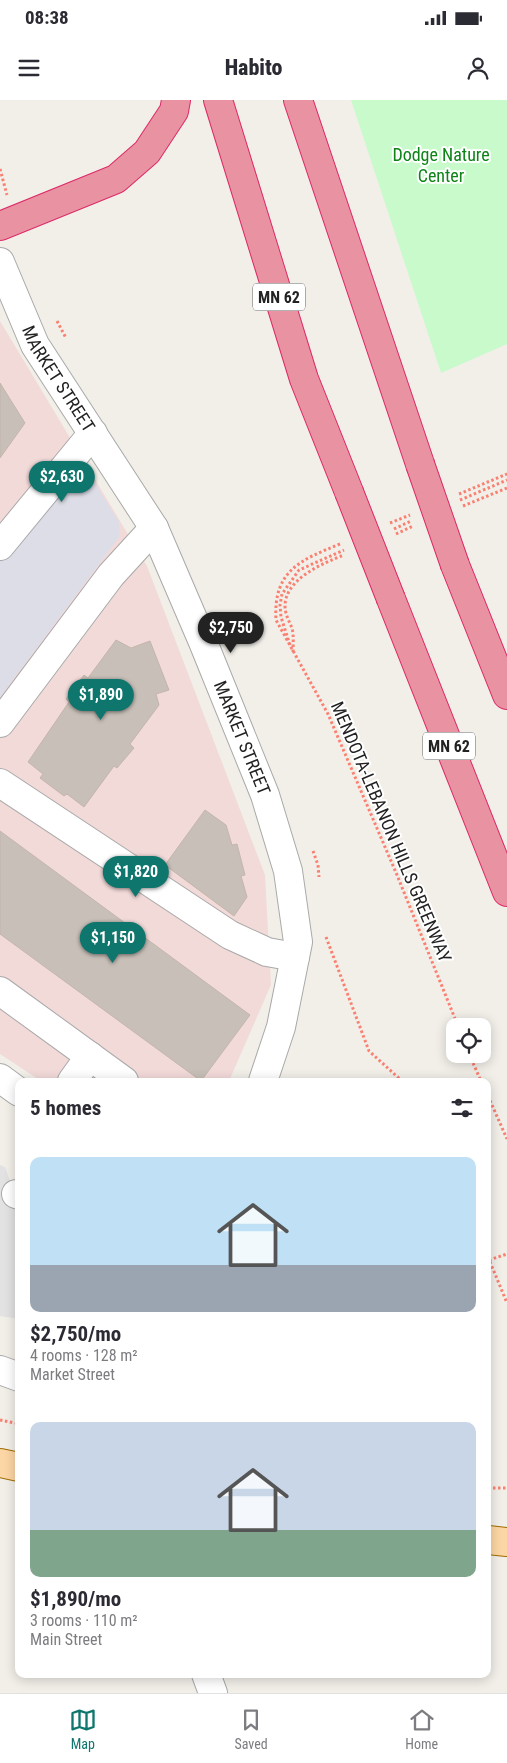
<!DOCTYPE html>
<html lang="en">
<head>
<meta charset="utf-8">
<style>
  body { margin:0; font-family:"Roboto Condensed",sans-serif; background:#f2f2f3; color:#2b2b33; height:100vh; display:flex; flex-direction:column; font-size:19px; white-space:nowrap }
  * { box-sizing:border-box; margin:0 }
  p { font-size:16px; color:#7c7c81 }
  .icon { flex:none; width:28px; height:28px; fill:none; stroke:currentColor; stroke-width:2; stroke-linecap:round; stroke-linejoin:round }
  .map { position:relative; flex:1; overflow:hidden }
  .drawer { position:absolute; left:15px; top:978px; width:476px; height:600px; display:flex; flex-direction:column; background:#fff; border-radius:10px; box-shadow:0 2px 12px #0003 }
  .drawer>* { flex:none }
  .fabs { position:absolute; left:446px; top:918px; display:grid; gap:10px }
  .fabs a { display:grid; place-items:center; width:45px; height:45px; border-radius:10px; background:#fff; box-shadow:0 2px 12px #0003; font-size:25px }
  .price { position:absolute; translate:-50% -42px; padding:0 11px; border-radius:18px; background:#0f766e; color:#fff; font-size:16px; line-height:32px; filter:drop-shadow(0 1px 2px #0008) }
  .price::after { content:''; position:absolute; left:50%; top:30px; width:15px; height:11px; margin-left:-8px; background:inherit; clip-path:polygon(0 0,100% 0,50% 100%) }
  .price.active { background:#222; color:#fff }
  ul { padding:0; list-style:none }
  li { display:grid; align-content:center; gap:10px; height:265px; padding:0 15px }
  li span { display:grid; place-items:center; height:155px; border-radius:10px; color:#555 }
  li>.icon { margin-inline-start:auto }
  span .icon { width:90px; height:90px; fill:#fffc; stroke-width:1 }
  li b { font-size:21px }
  h2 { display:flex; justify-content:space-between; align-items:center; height:60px; padding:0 15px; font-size:21px }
  .status { display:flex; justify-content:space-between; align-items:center; height:35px; padding:0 25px; background:#fff; direction:ltr }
  .status svg { height:14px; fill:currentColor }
  header { display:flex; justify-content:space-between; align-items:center; height:65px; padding:0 15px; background:#fff; font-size:22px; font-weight:800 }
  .menu { display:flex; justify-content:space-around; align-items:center; height:70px; border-top:1px solid #e1e1e2; background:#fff; font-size:14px; color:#7c7c81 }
  .menu a { display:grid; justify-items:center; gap:2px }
  .menu .active { color:#0f766e }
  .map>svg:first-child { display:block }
  .commercial { fill:#f2dad9 }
  .park { fill:#c8facc }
  .parking { fill:#e2e2e2 }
  .plaza { fill:#dddde8 }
  .building { fill:#c7bfb8; stroke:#c4b6ab }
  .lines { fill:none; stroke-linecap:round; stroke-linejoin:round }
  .minor-casing { stroke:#a9a9a9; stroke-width:30 }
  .major-casing { stroke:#a06b00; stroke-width:30 }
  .highway-casing { stroke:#dc2a67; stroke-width:30 }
  .path { stroke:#fa8072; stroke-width:3; stroke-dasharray:2.5 2.5; stroke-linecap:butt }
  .minor { stroke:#fff; stroke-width:28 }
  .major { stroke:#fcd6a4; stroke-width:28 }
  .highway { stroke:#e892a2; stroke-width:28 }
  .highway-bridge-casing { stroke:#dc2a67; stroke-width:30; stroke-linecap:butt }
  .highway-bridge { stroke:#e892a2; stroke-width:28 }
  .labels { text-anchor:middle; stroke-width:4; stroke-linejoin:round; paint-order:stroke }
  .shield { fill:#fff; stroke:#646464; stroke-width:1 }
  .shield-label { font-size:16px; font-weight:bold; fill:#222 }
  .park-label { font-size:18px; fill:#0c8416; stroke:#fff }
  .street-label { font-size:18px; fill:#222; stroke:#fff }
</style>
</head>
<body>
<div class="status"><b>08:38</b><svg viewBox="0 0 49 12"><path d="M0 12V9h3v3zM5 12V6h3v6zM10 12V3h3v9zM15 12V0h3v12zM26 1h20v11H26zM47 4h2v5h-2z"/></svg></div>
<header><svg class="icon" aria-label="menu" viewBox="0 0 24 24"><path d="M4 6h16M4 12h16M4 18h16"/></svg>Habito<svg class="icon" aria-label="person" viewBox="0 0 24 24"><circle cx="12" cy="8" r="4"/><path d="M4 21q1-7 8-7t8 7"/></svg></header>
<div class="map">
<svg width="507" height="1593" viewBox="0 0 507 1593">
  <rect width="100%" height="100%" fill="#f2efe9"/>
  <path class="commercial" d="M 0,221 L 147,466 L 265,775 L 271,885 L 229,981 L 41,981 L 0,954 Z"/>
  <path class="park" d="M 351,0 L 507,0 L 507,244 L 441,273 Z"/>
  <path class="parking" d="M 0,1065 L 5,1067 L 19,1106 L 19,1219 L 0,1216 Z"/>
  <path class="plaza" d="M 87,370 L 119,422 L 120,436 L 0,597 L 0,461 L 64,374 Z"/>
  <path class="building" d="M 0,283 L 25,323 L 0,358 Z
    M 116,540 L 131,548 L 150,541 L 169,590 L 156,594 L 159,605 L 130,644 L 134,648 L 117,668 L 114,666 L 84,707 L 67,694 L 64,696 L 40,678 L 43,674 L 28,662 L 69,602 L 66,599 L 84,575 L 88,578 Z
    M 205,710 L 226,725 L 232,745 L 237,744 L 245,775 L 241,776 L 247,797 L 234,816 L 165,765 Z
    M 0,731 L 250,915 L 201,981 L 0,834 Z"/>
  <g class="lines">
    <defs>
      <g id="minor">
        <path id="s1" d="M 0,162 L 35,245 L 154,428 L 203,542 L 265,695 L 288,771 L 298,842 L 281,927 L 263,981"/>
        <path d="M 0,446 L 93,333"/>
        <path d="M 0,623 L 111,475 L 154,428"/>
        <path d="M 0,683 L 230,835 L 267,852 L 295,857"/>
        <path d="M 0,891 L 124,981"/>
        <path d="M 0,978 L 19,992"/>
        <path d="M 72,981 L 90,956"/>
        <path d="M 16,1094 L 19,1095"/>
        <path d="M 0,1270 L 19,1277"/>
        <path d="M 206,1574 L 213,1593"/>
      </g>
      <path id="major" d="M 0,1363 L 19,1367
        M 488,1440 L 507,1442"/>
      <path id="highway" d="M 218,0 L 304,279 L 349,392
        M 298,0 L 420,364
        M 0,126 L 116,79 L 147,52 L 174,11 L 176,0
        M 455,465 L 507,595
        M 391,499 L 507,792"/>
    </defs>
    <use href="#minor" class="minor-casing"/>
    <use href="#major" class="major-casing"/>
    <use href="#highway" class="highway-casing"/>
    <path class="path" d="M 0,69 L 7,95
      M 57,221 L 66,238
      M 459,394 L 507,374
      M 460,400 L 507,380
      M 463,406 L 507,388
      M 390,423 L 410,415
      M 394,429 L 411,421
      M 396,434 L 413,426
      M 340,444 C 301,460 273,470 276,520 L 328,614 L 397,775 L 458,926
      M 290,545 L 281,517 L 280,505 L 282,494 L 299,470 L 344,450
      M 293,552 C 293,544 294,536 292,528 C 289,521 285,514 285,506 C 285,479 323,463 344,455
      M 313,751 L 318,765 L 319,777
      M 326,837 L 369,951 L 402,981
      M 469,954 L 481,981
      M 488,996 L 507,1039
      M 488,1157 L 507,1203
      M 489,1160 L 507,1154
      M 0,1320 L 19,1324
      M 488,1388 L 507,1388"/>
    <use href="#minor" class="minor"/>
    <use href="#major" class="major"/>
    <use href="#highway" class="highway"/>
    <defs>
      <path id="highway-bridge" d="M 420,364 L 455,465
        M 349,392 L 391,499"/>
    </defs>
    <use href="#highway-bridge" class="highway-bridge-casing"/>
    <use href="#highway-bridge" class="highway-bridge"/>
  </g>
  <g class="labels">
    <g class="shield">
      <rect x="253" y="183.5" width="52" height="27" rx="4"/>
      <rect x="423" y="632.5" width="52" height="27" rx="4"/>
    </g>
    <g class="shield-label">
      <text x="279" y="203">MN 62</text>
      <text x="449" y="652">MN 62</text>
    </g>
    <g class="park-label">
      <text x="441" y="61">Dodge Nature<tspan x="441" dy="21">Center</tspan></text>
    </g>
    <g class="street-label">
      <text dy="6" stroke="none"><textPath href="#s1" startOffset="131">MARKET STREET</textPath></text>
      <text dy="6" stroke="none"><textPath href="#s1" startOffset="536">MARKET STREET</textPath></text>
      <text transform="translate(391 732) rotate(67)" y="6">MENDOTA-LEBANON HILLS GREENWAY</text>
    </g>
  </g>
</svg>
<div class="fabs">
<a><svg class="icon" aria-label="locate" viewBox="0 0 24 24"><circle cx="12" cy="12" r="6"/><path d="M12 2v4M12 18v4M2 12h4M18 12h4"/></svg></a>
</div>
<b class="price" style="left:62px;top:403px">$2,630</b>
<b class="price active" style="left:231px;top:554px">$2,750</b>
<b class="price" style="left:101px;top:621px">$1,890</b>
<b class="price" style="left:136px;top:798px">$1,820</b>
<b class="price" style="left:113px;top:864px">$1,150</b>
<section class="drawer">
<h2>5 homes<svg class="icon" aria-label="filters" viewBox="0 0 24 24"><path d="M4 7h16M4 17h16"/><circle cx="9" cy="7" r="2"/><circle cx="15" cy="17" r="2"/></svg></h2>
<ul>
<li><span style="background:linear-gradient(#bfe0f5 70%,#9aa5b1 0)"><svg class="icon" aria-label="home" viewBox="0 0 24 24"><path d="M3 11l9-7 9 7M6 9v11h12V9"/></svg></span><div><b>$2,750/mo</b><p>4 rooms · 128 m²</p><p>Market Street</p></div></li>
<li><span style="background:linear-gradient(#c9d6e8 70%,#7fa58c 0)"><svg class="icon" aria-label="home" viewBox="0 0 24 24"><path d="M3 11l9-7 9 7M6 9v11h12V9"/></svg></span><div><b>$1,890/mo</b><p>3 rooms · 110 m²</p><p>Main Street</p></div></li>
</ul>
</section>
</div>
<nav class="menu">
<a class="active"><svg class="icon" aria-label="map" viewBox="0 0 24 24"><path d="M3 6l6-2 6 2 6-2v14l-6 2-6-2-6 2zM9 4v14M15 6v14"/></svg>Map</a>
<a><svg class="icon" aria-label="saved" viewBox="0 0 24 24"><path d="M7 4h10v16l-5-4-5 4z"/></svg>Saved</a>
<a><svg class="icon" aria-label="home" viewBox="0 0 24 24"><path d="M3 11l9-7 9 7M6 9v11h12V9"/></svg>Home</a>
</nav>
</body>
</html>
